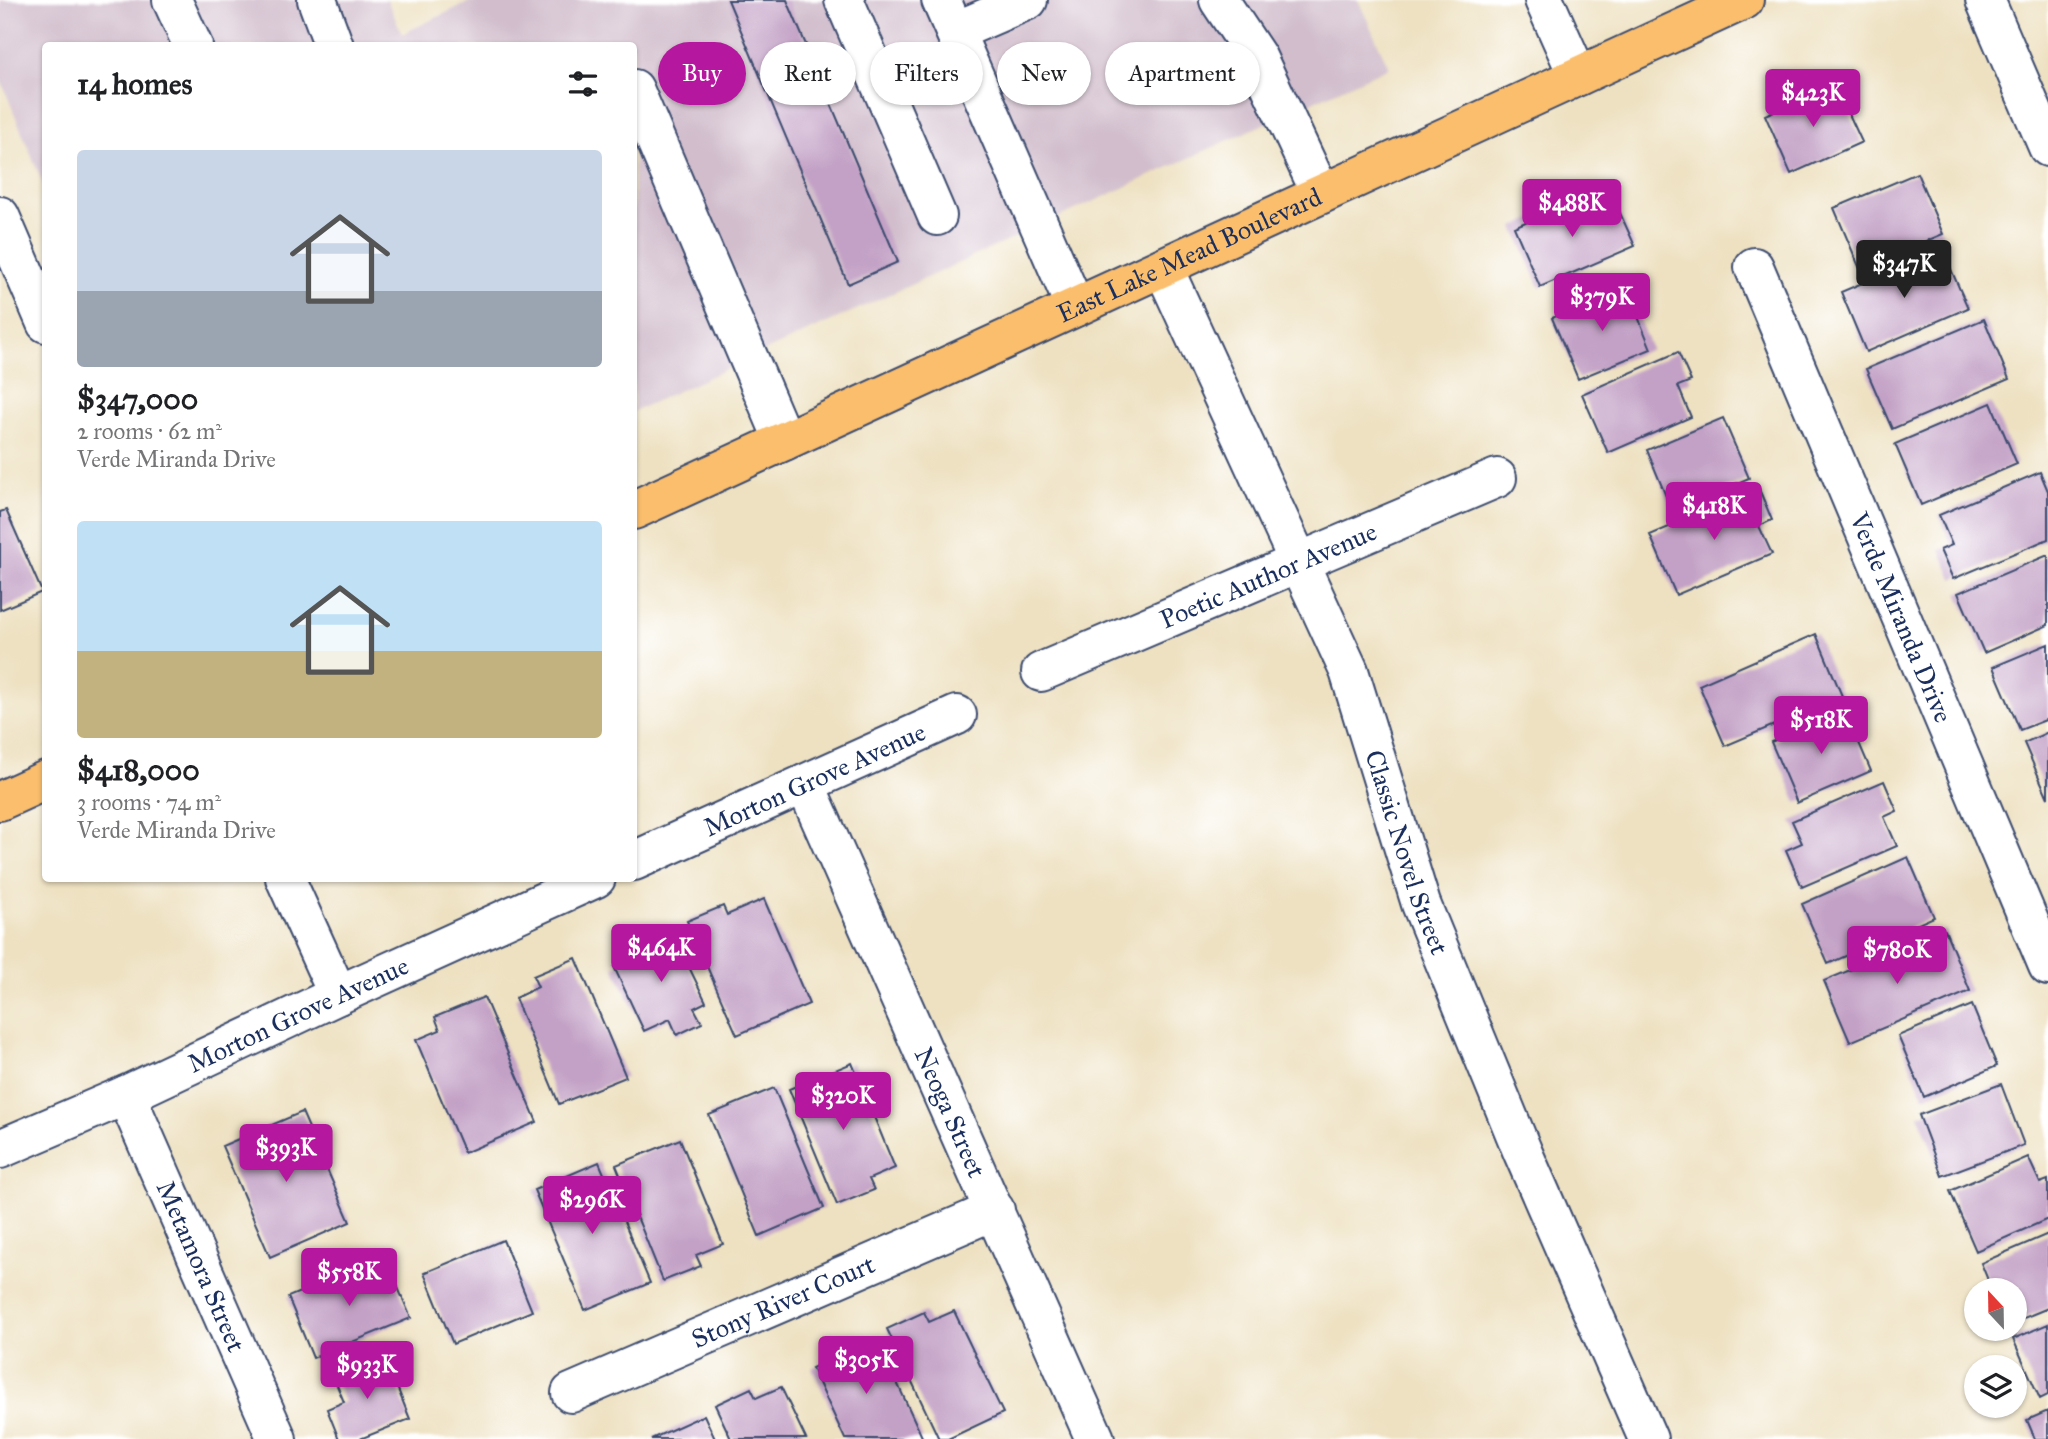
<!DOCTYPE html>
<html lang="en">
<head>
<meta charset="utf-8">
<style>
  body { margin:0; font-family:"IM FELL Great Primer",serif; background:#f2f2f2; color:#202124; height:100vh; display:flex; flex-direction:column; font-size:26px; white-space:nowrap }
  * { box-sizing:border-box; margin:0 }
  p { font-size:23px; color:#757577 }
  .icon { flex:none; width:38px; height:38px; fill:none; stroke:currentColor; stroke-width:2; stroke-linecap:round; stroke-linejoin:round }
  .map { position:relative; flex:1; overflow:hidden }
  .drawer { position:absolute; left:42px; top:42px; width:595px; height:840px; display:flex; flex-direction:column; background:#fff; border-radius:7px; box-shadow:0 2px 5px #0004 }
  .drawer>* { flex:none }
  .hud { position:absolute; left:658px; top:42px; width:665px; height:63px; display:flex; gap:14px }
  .needle { width:46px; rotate:338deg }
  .tools { position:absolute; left:1964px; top:1278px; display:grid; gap:14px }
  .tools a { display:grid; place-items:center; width:63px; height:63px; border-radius:50%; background:#fff; box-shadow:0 2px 5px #0004; font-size:35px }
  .price { position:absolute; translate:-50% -60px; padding:0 16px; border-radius:7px; background:#b5179e; color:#fff; font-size:23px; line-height:46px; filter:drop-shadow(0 2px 4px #0008) }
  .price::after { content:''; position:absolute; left:50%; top:42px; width:21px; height:16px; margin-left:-10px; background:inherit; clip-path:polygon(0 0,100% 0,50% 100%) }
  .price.selected { background:#222; color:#fff }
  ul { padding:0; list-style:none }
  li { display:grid; align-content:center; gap:14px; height:371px; padding:0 35px }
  li span { display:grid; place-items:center; height:217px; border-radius:7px; color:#555 }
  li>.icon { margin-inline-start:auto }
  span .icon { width:126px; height:126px; fill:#fffc; stroke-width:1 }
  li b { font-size:30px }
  h2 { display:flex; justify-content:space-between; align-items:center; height:84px; padding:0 35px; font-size:30px }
  .tag { padding:0 24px; border-radius:32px; background:#fff; box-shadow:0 2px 5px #0004; font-size:24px; line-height:63px }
  .tag.selected { background:#b5179e; color:#fff }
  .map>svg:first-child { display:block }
  .industrial { fill:#d1bdcc }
  .building { fill:#c3a1c6 }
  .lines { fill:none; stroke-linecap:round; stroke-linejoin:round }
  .minor-casing { stroke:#3b4a6d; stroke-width:42 }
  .major-casing { stroke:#3b4a6d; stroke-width:42 }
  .minor { stroke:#fff; stroke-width:38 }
  .major { stroke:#fabe6d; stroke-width:38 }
  .labels { text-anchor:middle; stroke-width:5; stroke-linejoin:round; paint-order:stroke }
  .street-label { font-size:26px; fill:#1b2f5e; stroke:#fff }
</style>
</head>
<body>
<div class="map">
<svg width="2048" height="1439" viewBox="0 0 2048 1439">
  <rect width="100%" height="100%" fill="#fff"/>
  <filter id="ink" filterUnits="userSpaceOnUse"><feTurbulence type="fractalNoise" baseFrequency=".0143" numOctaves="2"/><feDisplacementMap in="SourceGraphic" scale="14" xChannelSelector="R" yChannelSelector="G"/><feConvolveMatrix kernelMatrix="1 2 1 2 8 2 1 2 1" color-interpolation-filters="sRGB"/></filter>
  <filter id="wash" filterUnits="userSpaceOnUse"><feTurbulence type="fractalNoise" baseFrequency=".00686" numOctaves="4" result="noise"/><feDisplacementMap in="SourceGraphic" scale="28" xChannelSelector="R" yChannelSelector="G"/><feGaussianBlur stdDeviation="1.57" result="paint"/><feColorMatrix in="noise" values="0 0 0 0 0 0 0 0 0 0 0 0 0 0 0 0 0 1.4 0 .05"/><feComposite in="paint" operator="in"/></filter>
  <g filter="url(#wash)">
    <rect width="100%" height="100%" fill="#eee1c1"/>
    <path class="industrial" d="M 0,0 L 387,0 L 402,34 L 473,0 L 1358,0 L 1389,67 L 634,411 L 634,46 L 46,46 L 45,189 L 0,78 Z"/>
    <g id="blocks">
      <path class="building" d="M 728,0 L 787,0 L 898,262 L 848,284 Z
        M 1835,84 L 1862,142 L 1791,174 L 1765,115 Z
        M 1917,173 L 1943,234 L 1860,269 L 1834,208 Z
        M 1595,192 L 1606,219 L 1620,213 L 1635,246 L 1540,287 L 1514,227 Z
        M 1942,249 L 1968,308 L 1866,352 L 1841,292 Z
        M 1626,287 L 1651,349 L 1578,379 L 1552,318 Z
        M 1984,319 L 2009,379 L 1892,429 L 1866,369 Z
        M 1678,352 L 1691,381 L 1678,386 L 1691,417 L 1608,453 L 1582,394 Z
        M 1991,403 L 2017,464 L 1921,505 L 1895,444 Z
        M 1723,418 L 1749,478 L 1672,511 L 1647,450 Z
        M 2040,472 L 2048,491 L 2048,539 L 1953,579 L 1940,550 L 1952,545 L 1939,515 Z
        M 1759,489 L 1772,520 L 1759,526 L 1772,554 L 1676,595 L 1650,535 Z
        M 6,510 L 42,592 L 0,610 L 0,512 Z
        M 2048,555 L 2048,625 L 1984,653 L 1958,593 Z
        M 1816,634 L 1842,696 L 1725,746 L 1699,685 Z
        M 2048,644 L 2048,719 L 2020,730 L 1993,667 Z
        M 1845,710 L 1871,771 L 1797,803 L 1771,742 Z
        M 2048,732 L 2048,798 L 2024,743 Z
        M 1884,781 L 1897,811 L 1884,817 L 1897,846 L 1802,887 L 1786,850 L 1802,843 L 1792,821 Z
        M 1908,857 L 1934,917 L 1828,964 L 1802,904 Z
        M 764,899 L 809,1004 L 737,1035 L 687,921 L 723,906 L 727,915 Z
        M 670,928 L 706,1002 L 694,1008 L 702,1023 L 677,1035 L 670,1019 L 644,1031 L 614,967 L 636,956 L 632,945 Z
        M 1945,930 L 1970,991 L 1850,1042 L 1824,981 Z
        M 576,958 L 626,1077 L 559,1104 L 515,998 L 538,987 L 533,976 Z
        M 484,997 L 537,1122 L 464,1153 L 416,1040 L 440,1030 L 435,1017 Z
        M 1972,1005 L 1997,1066 L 1924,1097 L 1898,1036 Z
        M 852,1063 L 895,1168 L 869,1179 L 874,1190 L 837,1205 L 789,1089 Z
        M 2001,1084 L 2024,1145 L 1942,1176 L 1919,1115 Z
        M 774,1088 L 824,1208 L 759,1236 L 709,1115 Z
        M 302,1112 L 350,1222 L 270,1257 L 222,1146 Z
        M 680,1139 L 723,1244 L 696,1255 L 701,1266 L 663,1281 L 616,1165 Z
        M 2028,1157 L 2040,1183 L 2048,1180 L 2048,1219 L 1976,1251 L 1950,1191 Z
        M 599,1162 L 650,1283 L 585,1310 L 534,1190 Z
        M 2048,1234 L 2048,1308 L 2014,1322 L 2014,1290 L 1992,1290 L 1981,1263 Z
        M 503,1240 L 532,1311 L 453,1344 L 424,1273 Z
        M 385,1257 L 411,1318 L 313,1358 L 288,1297 Z
        M 954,1311 L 1003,1413 L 948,1439 L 939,1439 L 887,1329 L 924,1312 L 929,1322 Z
        M 2048,1324 L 2048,1395 L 2040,1399 L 2013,1339 Z
        M 877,1339 L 923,1439 L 845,1439 L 812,1368 Z
        M 384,1355 L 410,1419 L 360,1439 L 339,1439 L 327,1409 L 344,1402 L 333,1376 Z
        M 781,1387 L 806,1439 L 731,1439 L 715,1405 L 751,1388 L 756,1398 Z
        M 2048,1411 L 2048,1439 L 2035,1439 L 2027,1420 Z
        M 704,1415 L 715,1439 L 651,1439 Z"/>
    </g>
  </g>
  <g filter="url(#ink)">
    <use href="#blocks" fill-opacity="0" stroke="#3b4a6d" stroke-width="2"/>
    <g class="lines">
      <defs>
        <g id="minor">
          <path d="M 172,0 L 193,46"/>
          <path d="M 317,0 L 334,46"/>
          <path d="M 844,0 L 937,216"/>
          <path d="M 941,0 L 1075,307"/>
          <path d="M 1219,0 L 1257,57 L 1321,194"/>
          <path d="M 1544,0 L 1578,76"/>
          <path d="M 1985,0 L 2048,147"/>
          <path d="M 956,31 L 1028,0"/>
          <path d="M 634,89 L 784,441"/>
          <path d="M 0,216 L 46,323"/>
          <path id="s1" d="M 1163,267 L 1349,671 L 1421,904 L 1523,1153 L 1648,1439"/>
          <path id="s2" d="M 1754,267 L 2048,966"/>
          <path id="s3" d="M 1041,672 L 1497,478"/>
          <path id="s4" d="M 805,784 L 1095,1439"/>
          <path id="s5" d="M 634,861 L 957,715"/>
          <path d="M 285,878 L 338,995"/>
          <path id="s6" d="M 126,1095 L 277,1439"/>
          <path id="s7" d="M 0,1149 L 126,1095 L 338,995 L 596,878"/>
          <path id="s8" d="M 571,1393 L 995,1210"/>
        </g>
        <g id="major">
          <path id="s9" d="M 634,510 L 1744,0"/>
          <path d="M 0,801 L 46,780"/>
        </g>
      </defs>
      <use href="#minor" class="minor-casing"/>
      <use href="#major" class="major-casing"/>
      <use href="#minor" class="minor"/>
      <use href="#major" class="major"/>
    </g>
  </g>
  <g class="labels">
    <g class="street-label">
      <text dy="9" stroke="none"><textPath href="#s9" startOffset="611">East Lake Mead Boulevard</textPath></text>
      <text dy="9" stroke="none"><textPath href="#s3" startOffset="247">Poetic Author Avenue</textPath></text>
      <text dy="9" stroke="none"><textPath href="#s2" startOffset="380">Verde Miranda Drive</textPath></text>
      <text dy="9" stroke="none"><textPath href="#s5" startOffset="198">Morton Grove Avenue</textPath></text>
      <text dy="9" stroke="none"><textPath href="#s1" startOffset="635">Classic Novel Street</textPath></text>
      <text dy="9" stroke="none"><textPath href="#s7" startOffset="327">Morton Grove Avenue</textPath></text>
      <text dy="9" stroke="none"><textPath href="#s4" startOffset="359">Neoga Street</textPath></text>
      <text dy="9" stroke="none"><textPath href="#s6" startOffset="187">Metamora Street</textPath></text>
      <text dy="9" stroke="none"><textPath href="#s8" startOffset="231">Stony River Court</textPath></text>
    </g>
  </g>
</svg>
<div class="tools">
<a><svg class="needle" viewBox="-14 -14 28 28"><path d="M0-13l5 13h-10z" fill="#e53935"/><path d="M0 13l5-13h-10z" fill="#757577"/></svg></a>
<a><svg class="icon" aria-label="layers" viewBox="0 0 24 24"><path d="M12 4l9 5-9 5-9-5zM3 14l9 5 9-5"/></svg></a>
</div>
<b class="price" style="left:1813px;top:129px">$423K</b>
<b class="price" style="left:1572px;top:239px">$488K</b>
<b class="price selected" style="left:1904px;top:300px">$347K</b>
<b class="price" style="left:1602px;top:333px">$379K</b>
<b class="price" style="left:1714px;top:542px">$418K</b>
<b class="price" style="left:1821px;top:756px">$518K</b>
<b class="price" style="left:661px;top:984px">$464K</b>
<b class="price" style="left:1897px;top:986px">$780K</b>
<b class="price" style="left:843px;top:1132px">$320K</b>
<b class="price" style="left:286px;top:1184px">$393K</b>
<b class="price" style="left:592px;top:1236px">$296K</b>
<b class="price" style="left:349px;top:1308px">$558K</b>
<b class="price" style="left:866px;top:1396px">$305K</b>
<b class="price" style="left:367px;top:1401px">$933K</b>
<div class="hud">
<a class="tag selected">Buy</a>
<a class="tag">Rent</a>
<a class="tag">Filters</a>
<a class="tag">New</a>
<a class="tag">Apartment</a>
</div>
<section class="drawer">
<h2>14 homes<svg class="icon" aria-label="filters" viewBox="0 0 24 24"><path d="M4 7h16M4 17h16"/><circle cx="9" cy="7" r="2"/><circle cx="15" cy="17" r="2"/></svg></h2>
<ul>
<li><span style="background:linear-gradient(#c9d6e8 65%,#9aa5b1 0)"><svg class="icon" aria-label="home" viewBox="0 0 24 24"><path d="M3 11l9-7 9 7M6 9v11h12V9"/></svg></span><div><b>$347,000</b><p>2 rooms · 62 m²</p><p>Verde Miranda Drive</p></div></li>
<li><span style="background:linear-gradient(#bfe0f5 60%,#c2b280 0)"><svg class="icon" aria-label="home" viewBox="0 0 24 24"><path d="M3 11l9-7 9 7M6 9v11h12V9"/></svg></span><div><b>$418,000</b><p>3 rooms · 74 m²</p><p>Verde Miranda Drive</p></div></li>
</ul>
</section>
</div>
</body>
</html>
